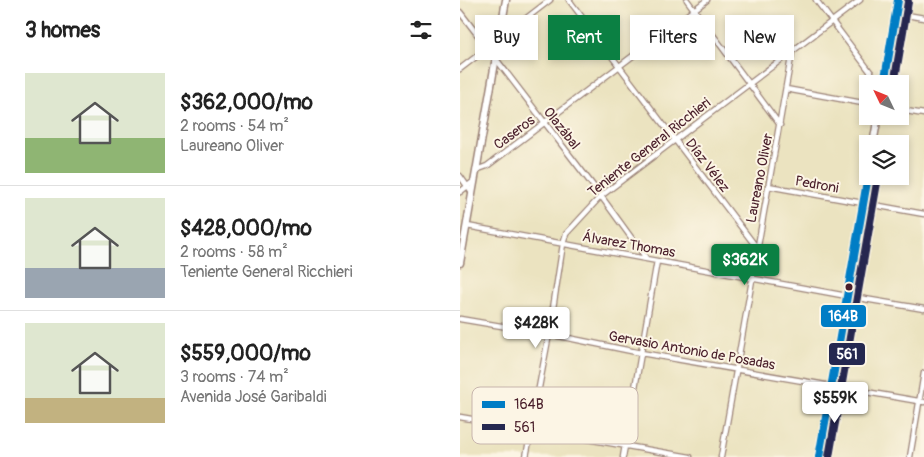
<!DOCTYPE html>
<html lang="en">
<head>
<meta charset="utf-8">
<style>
  body { margin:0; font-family:Pangolin,sans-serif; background:#f6f6f6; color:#222; height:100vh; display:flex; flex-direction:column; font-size:19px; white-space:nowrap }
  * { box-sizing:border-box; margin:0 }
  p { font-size:16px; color:#767676 }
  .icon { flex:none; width:28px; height:28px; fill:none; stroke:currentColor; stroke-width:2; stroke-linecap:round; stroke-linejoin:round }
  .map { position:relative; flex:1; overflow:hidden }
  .details { display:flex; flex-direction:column; background:#fff; width:460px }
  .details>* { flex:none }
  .top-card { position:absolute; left:15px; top:15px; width:374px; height:45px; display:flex; gap:10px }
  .needle { width:32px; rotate:313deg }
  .fabs { position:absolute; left:399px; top:75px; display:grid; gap:10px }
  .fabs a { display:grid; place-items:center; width:50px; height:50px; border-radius:0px; background:#fff; box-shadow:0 2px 8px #0003; font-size:25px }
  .price { position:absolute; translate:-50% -42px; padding:0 11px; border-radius:5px; background:#fff; color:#222; font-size:16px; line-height:32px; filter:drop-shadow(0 1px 2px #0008) }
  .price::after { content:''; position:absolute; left:50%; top:30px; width:15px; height:11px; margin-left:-8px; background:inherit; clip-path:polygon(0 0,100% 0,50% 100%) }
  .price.active { background:#0b8043; color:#fff }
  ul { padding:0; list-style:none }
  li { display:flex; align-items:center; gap:15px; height:125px; padding:0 25px }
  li+li { border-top:1px solid #e0e0e0 }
  li span { display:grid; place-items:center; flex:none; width:140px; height:100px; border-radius:0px; color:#555 }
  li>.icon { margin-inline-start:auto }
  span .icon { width:60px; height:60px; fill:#fffc; stroke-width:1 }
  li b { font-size:21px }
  h2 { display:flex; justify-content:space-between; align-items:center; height:60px; padding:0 25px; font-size:21px }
  .tag { padding:0 18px; border-radius:0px; background:#fff; box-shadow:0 2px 8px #0003; font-size:18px; line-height:45px }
  .tag.active { background:#0b8043; color:#fff }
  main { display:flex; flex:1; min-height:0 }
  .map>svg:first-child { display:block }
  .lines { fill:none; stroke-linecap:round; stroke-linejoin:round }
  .street-casing { stroke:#9a8176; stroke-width:7 }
  .secondary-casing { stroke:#9a8176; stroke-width:9 }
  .street { stroke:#fff; stroke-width:4.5 }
  .secondary { stroke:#fff; stroke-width:6 }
  .bus-1-casing { stroke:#fcf5e5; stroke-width:11 }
  .bus-2-casing { stroke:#fcf5e5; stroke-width:11 }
  .bus-1 { stroke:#007dc5; stroke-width:8 }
  .bus-2 { stroke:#252850; stroke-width:8 }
  .bus-dot { fill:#4a1f2b; stroke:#fcf5e5; stroke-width:2 }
  .labels { text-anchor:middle; stroke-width:4; stroke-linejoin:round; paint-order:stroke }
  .street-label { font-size:14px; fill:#4a1f2b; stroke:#fcf5e5 }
  .key { fill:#fcf5e5; stroke:#c7b5ad; stroke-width:1 }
  .key-label { font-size:14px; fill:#4a1f2b }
  .line-badge { stroke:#fcf5e5; stroke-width:2 }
  .badge-label { font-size:14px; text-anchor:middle; font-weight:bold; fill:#fff }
</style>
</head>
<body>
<main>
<section class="details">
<h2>3 homes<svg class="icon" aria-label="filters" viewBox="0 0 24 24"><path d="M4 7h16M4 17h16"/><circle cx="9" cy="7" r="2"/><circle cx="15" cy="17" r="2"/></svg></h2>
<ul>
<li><span style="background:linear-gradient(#dfe7d0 65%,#8fb573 0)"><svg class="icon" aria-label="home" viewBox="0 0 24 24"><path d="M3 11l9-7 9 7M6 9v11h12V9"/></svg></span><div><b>$362,000/mo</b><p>2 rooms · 54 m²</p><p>Laureano Oliver</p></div></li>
<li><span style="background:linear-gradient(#dfe7d0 70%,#9aa5b1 0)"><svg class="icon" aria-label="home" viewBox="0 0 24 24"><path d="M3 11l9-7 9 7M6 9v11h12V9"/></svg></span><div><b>$428,000/mo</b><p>2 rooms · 58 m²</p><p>Teniente General Ricchieri</p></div></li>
<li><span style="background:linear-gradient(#dfe7d0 75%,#c2b280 0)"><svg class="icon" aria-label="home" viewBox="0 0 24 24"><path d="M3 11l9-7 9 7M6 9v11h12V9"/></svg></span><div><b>$559,000/mo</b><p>3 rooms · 74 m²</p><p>Avenida José Garibaldi</p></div></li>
</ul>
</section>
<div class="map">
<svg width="464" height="457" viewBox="0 0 464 457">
  <rect width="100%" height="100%" fill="#fcf5e5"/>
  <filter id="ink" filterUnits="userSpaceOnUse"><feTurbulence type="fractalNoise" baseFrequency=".02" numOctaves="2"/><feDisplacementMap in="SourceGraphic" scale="10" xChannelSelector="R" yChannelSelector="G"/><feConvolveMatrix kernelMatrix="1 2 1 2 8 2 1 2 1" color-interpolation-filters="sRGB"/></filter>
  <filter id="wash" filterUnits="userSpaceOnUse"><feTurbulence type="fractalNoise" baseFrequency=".0096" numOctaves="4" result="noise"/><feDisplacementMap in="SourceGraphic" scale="20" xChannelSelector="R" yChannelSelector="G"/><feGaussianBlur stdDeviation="1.12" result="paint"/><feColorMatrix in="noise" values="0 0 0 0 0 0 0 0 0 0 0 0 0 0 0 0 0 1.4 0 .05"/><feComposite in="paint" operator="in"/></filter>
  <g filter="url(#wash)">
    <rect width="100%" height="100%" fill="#ebe3c0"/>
  </g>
  <g filter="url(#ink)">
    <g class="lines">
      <defs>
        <path id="street" d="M 109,0 L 297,248
          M 227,0 L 320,125
          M 356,0 L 415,78 L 421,84
          M 0,12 L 141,196 L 186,258
          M 435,13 L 464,18
          M 0,69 L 90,0
          M 326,89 L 408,104
          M 440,110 L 464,114
          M 16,170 L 27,166 L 247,0
          M 0,176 L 12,193
          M 308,186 L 464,214
          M 0,192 L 14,181
          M 7,226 L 387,296 L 464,309
          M 0,319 L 89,334 L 181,353 L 464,402
          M 0,417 L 230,457
          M 66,457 L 89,334 L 103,244 L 106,234 L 141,196 L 400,0
          M 163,457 L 197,261
          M 261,457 C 284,322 309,187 332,52
          M 450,457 L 464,373"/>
        <path id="secondary" d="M 424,84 L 438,0
          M 413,144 L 418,116
          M 0,263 L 46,0
          M 359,457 L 408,175"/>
      </defs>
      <use href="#street" class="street-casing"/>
      <use href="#secondary" class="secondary-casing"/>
      <use href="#street" class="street"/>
      <use href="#secondary" class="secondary"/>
      <defs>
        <path id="bus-1" d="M 424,84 L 438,0
          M 359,457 L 408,176"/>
        <path id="bus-2" d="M 434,84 L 448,2
          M 369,457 L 418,177"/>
      </defs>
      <use href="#bus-1" class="bus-1-casing"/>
      <use href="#bus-2" class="bus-2-casing"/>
      <use href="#bus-1" class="bus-1"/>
      <use href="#bus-2" class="bus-2"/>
    </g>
  </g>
  <circle class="bus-dot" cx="389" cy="287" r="4.5"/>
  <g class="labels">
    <g class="street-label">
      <text transform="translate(102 128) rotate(52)" y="5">Olazábal</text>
      <text transform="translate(54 132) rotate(-37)" y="5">Caseros</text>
      <text transform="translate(189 147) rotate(-38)" y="5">Teniente General Ricchieri</text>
      <text transform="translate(248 165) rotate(53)" y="5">Díaz Vélez</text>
      <text transform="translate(299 178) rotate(-79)" y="5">Laureano Oliver</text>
      <text transform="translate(357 184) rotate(10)" y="5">Pedroni</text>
      <text transform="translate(169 244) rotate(10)" y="5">Álvarez Thomas</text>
      <text transform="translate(232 350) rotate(10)" y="5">Gervasio Antonio de Posadas</text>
    </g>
  </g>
  <rect x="12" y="387" width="166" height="57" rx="8" class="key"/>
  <rect x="22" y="401" width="23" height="7" fill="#007dc5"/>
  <rect x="22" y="424" width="23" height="6" fill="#252850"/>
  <g class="key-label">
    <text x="54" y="409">164B</text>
    <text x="54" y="432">561</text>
  </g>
  <g class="line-badge">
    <rect x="360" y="304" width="47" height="24" rx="5" fill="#007dc5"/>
    <rect x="368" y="342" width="38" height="24" rx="5" fill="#252850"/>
  </g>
  <g class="badge-label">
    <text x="383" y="321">164B</text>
    <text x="387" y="359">561</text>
  </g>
</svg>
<div class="fabs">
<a><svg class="needle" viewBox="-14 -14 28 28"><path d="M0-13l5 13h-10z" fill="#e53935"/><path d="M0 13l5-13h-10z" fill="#767676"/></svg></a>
<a><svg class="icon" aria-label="layers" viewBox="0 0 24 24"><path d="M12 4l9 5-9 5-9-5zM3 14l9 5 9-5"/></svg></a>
</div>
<b class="price active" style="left:285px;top:286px">$362K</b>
<b class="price" style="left:76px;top:349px">$428K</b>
<b class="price" style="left:375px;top:424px">$559K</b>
<div class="top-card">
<a class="tag">Buy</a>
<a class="tag active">Rent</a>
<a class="tag">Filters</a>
<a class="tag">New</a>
</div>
</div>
</main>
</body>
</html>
